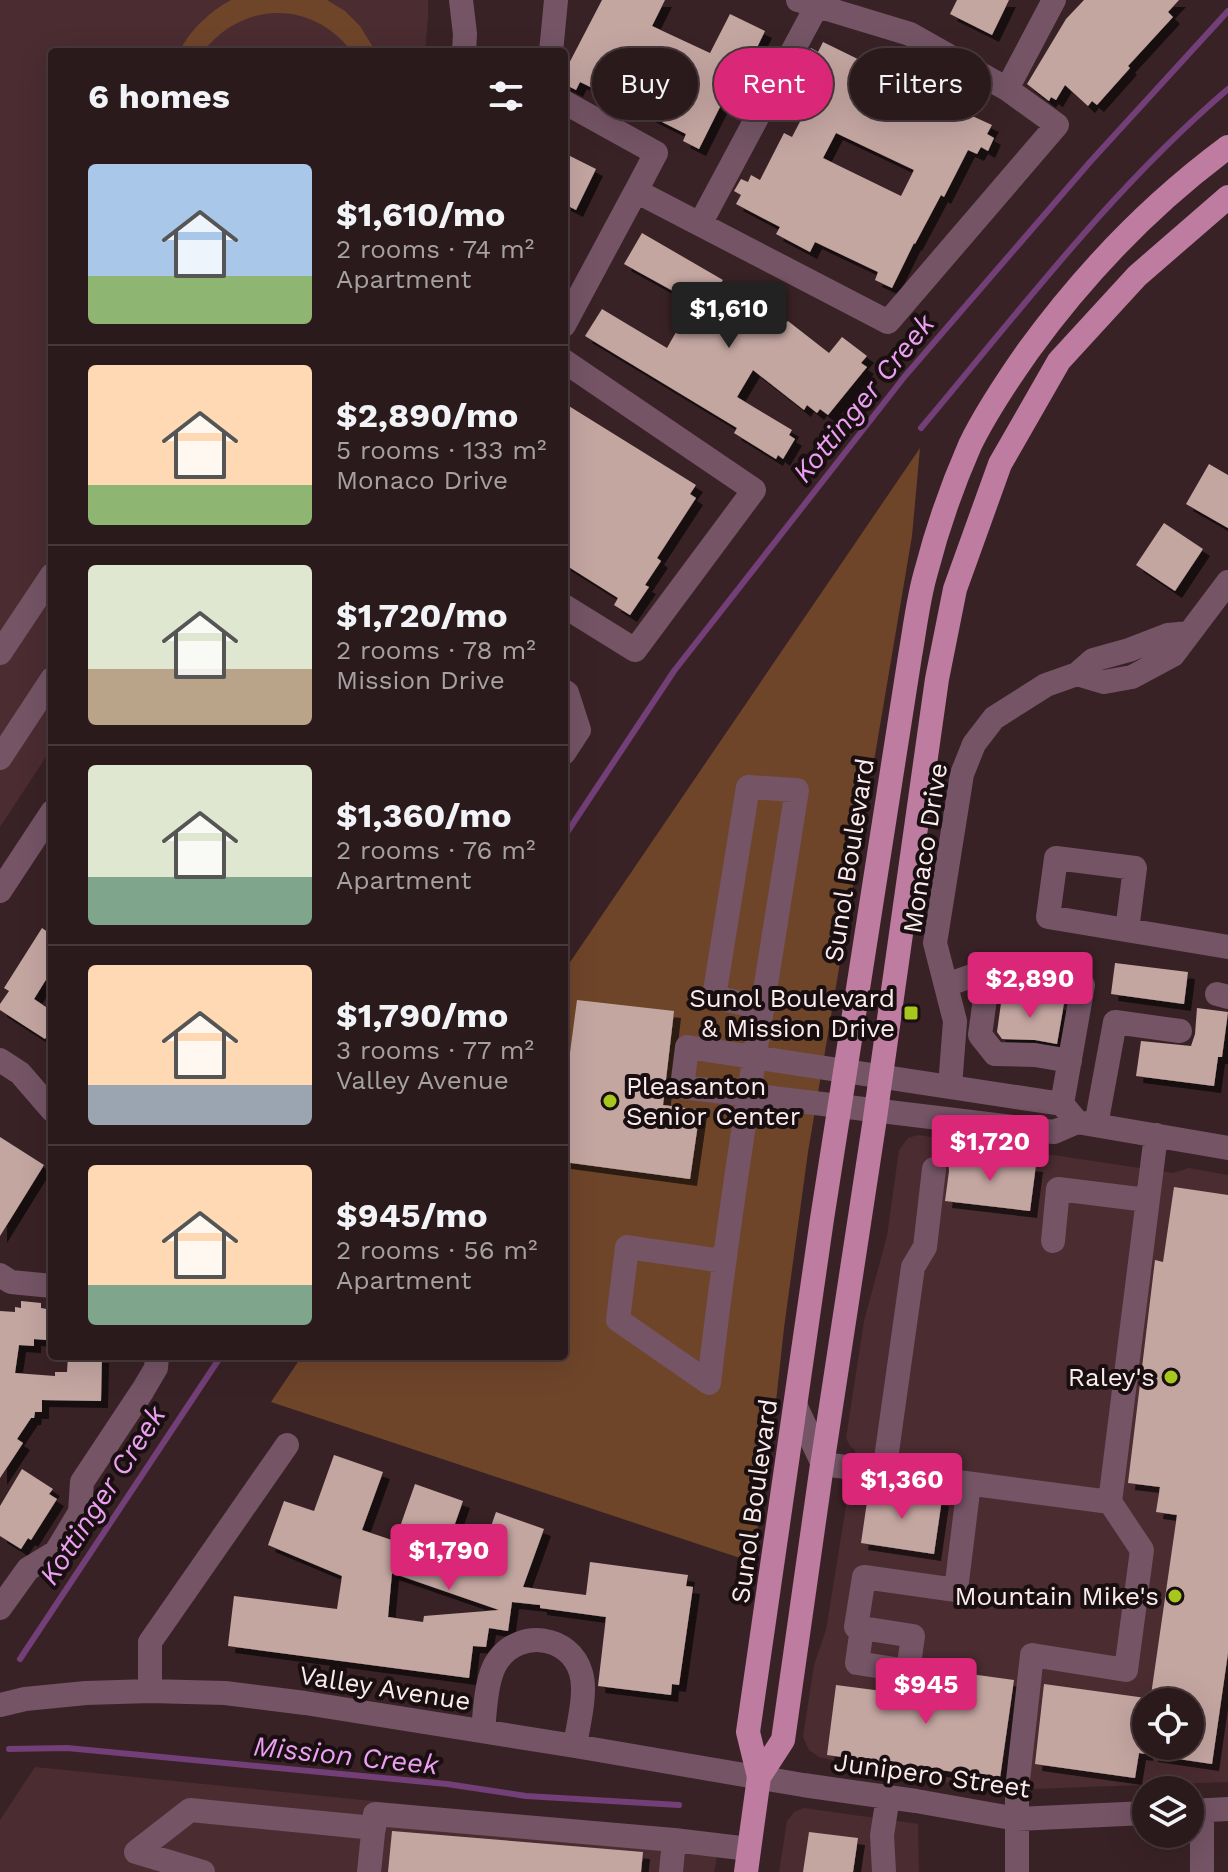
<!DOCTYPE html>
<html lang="en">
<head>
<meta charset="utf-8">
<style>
  body { margin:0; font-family:"Work Sans",sans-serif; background:#372729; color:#f1f3f6; height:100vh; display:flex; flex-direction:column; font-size:30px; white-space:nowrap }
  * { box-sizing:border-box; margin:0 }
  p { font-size:26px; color:#a6a1a3 }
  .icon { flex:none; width:44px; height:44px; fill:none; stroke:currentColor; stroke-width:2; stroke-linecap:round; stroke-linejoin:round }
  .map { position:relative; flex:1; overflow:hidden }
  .details { position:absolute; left:48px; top:48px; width:520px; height:1312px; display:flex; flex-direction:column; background:#2b1a1c; border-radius:8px; box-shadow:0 8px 32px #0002,0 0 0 2px #47383b }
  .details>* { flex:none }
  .top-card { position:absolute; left:592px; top:48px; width:516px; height:72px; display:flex; gap:16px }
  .fabs { position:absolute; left:1132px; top:1688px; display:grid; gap:16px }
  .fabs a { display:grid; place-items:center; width:72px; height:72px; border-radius:50%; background:#2b1a1c; box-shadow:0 8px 32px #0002,0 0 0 2px #47383b; font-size:40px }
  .price { position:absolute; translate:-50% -68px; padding:0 18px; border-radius:8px; background:#db2777; color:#fff; font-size:26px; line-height:52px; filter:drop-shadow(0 2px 4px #0008) }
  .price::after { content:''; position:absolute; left:50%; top:48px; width:24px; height:18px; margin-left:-12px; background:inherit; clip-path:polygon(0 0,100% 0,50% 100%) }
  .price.current { background:#222; color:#fff }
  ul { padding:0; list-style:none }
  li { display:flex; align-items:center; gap:24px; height:200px; padding:0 40px }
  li+li { border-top:2px solid #47383b }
  li span { display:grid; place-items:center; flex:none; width:224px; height:160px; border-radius:8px; color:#555 }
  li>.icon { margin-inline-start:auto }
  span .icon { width:96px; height:96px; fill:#fffc; stroke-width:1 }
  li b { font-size:34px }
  h2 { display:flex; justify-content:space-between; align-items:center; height:96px; padding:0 40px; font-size:34px }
  .pill { padding:0 28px; border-radius:36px; background:#2b1a1c; box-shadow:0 8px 32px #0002,0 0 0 2px #47383b; font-size:28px; line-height:72px }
  .pill.current { background:#db2777; color:#fff }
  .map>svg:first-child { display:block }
  .built { fill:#4a2c31; fill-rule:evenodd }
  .green { fill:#6f452a }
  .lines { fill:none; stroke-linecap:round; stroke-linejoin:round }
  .stream { stroke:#733f78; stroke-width:6 }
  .building { fill:#c4a6a1; fill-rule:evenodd; filter:url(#shadow) }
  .minor { stroke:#745465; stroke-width:24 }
  .major { stroke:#bd7ca0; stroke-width:24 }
  .poi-dot { fill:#a8c71c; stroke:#190f10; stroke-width:3 }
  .labels { text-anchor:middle; stroke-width:8; stroke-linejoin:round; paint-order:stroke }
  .street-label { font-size:26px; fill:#fbebed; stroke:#190f10 }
  .poi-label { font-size:26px; fill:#fbebed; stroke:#190f10; text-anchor:end }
  .water-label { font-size:28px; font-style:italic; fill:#eca0f3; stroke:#190f10 }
</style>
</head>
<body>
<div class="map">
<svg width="1228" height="1872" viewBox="0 0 1228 1872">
  <defs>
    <filter id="shadow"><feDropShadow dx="7" dy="7" stdDeviation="0" flood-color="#0009"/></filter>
  </defs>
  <rect width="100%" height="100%" fill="#392226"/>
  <path class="built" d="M 0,0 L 428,0 L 428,17 L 425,52 L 52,52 L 52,748 L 0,827 Z
    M 918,1135 L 1173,1173 L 1189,1168 L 1228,1175 L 1228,1782 L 1002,1790 L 912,1778 L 819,1757 L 809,1750 L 803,1737 L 814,1665 L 826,1630 L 855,1450 L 850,1446 L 846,1438 L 864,1321 L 887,1236 L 899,1150 L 908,1138 ZM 1146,1702 L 1190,1702 L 1190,1746 L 1146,1746 Z
    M 35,1767 L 719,1836 L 716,1862 L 714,1872 L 0,1872 L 0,1820 Z
    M 804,1808 L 918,1824 L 919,1872 L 779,1872 L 787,1821 L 794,1812 Z"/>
  <path class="green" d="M 231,0 L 327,0 L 345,11 L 360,26 L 376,52 L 352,52 C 313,0 243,0 203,52 L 179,52 C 190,30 209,12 231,0 Z
    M 920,448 L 912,536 L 808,1152 L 784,1328 L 771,1448 L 752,1562 L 271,1402 L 302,1356 L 564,1356 L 564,971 Z"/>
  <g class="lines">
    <path class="stream" d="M 921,428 C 1019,312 1112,188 1228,89
      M 564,837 L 674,671 L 905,376 L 1090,162 L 1228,11
      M 20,1659 L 221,1356
      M 9,1749 L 67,1748 L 447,1784 L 526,1796 L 679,1805"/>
  </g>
  <path class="building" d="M 602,0 L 665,0 L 652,26 L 710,53 L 730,14 L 765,31 L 750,62 L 744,59 L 699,149 L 683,141 L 686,134 L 624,103 L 580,82 L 576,90 L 564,84 L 564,73 Z
    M 957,0 L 1009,0 L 992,35 L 950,14 Z
    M 1084,0 L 1179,0 L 1168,12 L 1173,17 L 1128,66 L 1130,68 L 1097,105 L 1092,101 L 1088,106 L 1065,85 L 1056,100 L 1051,97 L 1049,101 L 1027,84 L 1066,19 Z
    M 823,42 L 868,64 L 871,57 L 906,73 L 905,74 L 950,97 L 946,104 L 992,125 L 987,134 L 994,138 L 988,151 L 981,147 L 977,154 L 968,150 L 944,197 L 941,195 L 915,244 L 914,243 L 892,288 L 875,280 L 878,272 L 815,242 L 810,252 L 776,234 L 780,227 L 736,204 L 741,195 L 734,191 L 741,179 L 748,182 L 751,175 L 760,180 L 784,133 L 792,137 L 804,114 L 822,78 L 809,72 L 813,64 L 805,61 L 811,48 L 818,52 ZM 836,133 L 914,170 L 901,196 L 823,158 Z
    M 564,153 L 596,169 L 576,210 L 564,204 Z
    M 642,233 L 723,280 L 721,283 L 787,322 L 788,321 L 829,353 L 842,337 L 867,356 L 861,363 L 867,367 L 828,415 L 820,409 L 817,413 L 807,405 L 804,410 L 753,370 L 737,397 L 792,430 L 789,435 L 795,439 L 783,459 L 778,455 L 776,459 L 734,433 L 737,428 L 585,336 L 602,309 L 667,348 L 692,304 L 681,297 L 682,296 L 624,264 Z
    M 564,403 L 696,485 L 690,494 L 696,498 L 657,558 L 661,561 L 645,585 L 649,587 L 630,615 L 614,605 L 618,598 L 564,564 Z
    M 1209,464 L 1228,475 L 1228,528 L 1186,504 Z
    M 1164,523 L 1203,549 L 1175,591 L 1136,565 Z
    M 42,928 L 52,935 L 52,970 L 34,999 L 52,1011 L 52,1028 L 45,1039 L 0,1010 L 0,1004 L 9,991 L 4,988 Z
    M 1115,963 L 1188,972 L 1184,1004 L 1111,994 Z
    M 1002,996 L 1064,1004 L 1057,1044 L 1035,1040 L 1002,1039 L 997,1032 Z
    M 577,1000 L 674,1011 L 663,1105 L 700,1110 L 690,1179 L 564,1162 L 564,1098 Z
    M 1197,1008 L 1228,1012 L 1222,1057 L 1218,1057 L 1214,1086 L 1136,1076 L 1141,1041 L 1191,1046 L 1195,1034 Z
    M 0,1137 L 44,1165 L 0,1236 Z
    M 948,1154 L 1036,1165 L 1030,1211 L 945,1201 L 949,1171 Z
    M 1174,1187 L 1228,1195 L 1228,1653 L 1212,1764 L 1151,1755 L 1152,1746 L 1190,1746 L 1190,1702 L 1150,1702 L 1177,1515 L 1156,1512 L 1160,1487 L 1128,1483 L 1155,1260 L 1163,1262 Z
    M 21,1301 L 41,1303 L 41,1308 L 47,1309 L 46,1340 L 34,1339 L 34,1346 L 19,1345 L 15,1373 L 55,1376 L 55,1372 L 67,1372 L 68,1356 L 102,1356 L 101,1401 L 42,1400 L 42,1412 L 35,1412 L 34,1418 L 31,1418 L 17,1439 L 23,1443 L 0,1478 L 0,1311 L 15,1312 L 15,1307 L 21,1308 Z
    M 334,1455 L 383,1472 L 362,1530 L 395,1541 L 415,1484 L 463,1501 L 443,1558 L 476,1569 L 496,1512 L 544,1529 L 523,1587 L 586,1595 L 590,1562 L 688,1575 L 686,1586 L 693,1587 L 679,1685 L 672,1684 L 671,1695 L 598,1686 L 606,1617 L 540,1608 L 540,1605 L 512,1602 L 508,1631 L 489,1628 L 486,1647 L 473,1646 L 469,1678 L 228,1646 L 234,1596 L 337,1609 L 342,1576 L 268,1545 L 284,1501 L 314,1511 ZM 392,1573 L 499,1610 L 424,1616 L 423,1622 L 388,1617 Z
    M 22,1469 L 53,1489 L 49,1494 L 57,1499 L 31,1540 L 28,1538 L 21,1549 L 0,1536 L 0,1506 Z
    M 869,1488 L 942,1499 L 934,1554 L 861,1543 Z
    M 963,1673 L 1014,1680 L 1000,1778 L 827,1755 L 836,1685 L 928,1697 L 930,1678 L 962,1682 Z
    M 1044,1684 L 1146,1698 L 1146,1754 L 1139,1753 L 1135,1778 L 1035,1764 Z
    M 392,1831 L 643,1852 L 641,1872 L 388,1872 Z
    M 809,1832 L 858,1838 L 853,1872 L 803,1872 Z"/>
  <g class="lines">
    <path class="minor" d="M 461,0 L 465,34 L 464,52
      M 551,52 L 556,0
      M 1007,89 L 1054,0
      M 564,102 L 656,153 L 636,191 L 888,322 L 1057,125 L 1007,89 L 910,34 L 798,0
      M 700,224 L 820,0
      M 564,325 L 636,191
      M 564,361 L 754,490 L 635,650 L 564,606
      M 0,653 L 52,575
      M 1077,674 L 1104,682 L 1132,677 L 1173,655 L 1228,582
      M 564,691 L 567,693 L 579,730 L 564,753
      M 0,758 L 52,679
      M 0,891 L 52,812
      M 1127,930 L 1135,868 L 1056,858 L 1048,917 L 1228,947
      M 989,970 L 980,1035 L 995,1054 L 1035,1055 L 1070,1061
      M 946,985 L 989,970 L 1083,985 L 1062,1104
      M 1217,994 L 1228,997
      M 0,1060 L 20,1073 L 52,1110
      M 950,1087 L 955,1021 L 935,943 L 962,774 L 974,744 L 994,718 L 1046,685 L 1077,674 L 1093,660 L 1129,650 L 1168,635 L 1189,633
      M 1077,1122 L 1062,1104 L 687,1047 L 682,1087 L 1054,1132 L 1077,1122 L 1228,1148
      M 1096,1125 L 1115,1022 L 1180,1031
      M 1053,1241 L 1058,1189 L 1147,1200
      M 723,1261 L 627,1247 L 618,1320 L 709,1383 C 732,1184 766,987 797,790 L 748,787 L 714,997 L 763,1008
      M 0,1275 L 11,1282 L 52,1286
      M 796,1407 L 823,1464 L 1110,1502
      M 884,1473 L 913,1267 L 925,1247 L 934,1169
      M 0,1608 L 28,1569 L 56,1552 L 80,1512 L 82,1482 L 143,1390 L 156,1368 L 157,1356
      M 862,1628 L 857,1663 L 908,1671 L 913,1636 L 856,1627 L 864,1577 L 956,1590 L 969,1484
      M 150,1691 L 150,1642 L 287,1445
      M 0,1705 L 25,1699 L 86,1693 L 150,1691 L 225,1693 L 305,1703 L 575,1746 L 803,1785 L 916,1801 L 1017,1819 L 1146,1813
      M 483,1731 C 485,1711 486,1676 498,1660 C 520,1629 570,1635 581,1673 C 587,1693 578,1725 575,1746
      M 1190,1811 L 1228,1809
      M 1202,1811 L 1202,1872
      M 203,1872 L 136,1852 L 190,1810 L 374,1828
      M 369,1872 L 375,1814 L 674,1840 L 749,1849
      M 671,1872 L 674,1840
      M 884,1872 L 882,1835 L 888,1797
      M 1017,1872 L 1017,1789 L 1032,1655 L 1126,1670 L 1142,1550 L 1110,1502 L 1156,1135"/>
    <path class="major" d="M 759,1777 L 783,1740 L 821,1472 L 874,1125 L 937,679 L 955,589 L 1000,464 L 1059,361 L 1137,276 L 1228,197
      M 746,1872 L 759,1777 L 748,1732 L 822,1219 L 910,656 C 915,628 918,599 926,572 C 937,529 952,486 970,445 C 986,412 1007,381 1028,351 C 1084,274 1151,204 1228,147"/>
  </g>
  <g class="poi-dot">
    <rect x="903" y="1005" width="16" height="16" rx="4"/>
    <circle cx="610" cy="1101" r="8"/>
    <circle cx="1171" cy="1377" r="8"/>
    <circle cx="1175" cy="1596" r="8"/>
  </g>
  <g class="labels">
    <g class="street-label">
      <text transform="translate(925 848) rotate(-81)" y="9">Monaco Drive</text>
      <text transform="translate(849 860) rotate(-81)" y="9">Sunol Boulevard</text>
      <text transform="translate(754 1501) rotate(-82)" y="9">Sunol Boulevard</text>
      <text transform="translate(385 1688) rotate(9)" y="9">Valley Avenue</text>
      <text transform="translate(932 1775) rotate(8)" y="9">Junipero Street</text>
    </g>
    <g class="poi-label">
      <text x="895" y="1007">Sunol Boulevard<tspan x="895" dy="30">&amp; Mission Drive</tspan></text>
      <text x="626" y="1095" text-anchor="start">Pleasanton<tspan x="626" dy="30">Senior Center</tspan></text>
      <text x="1155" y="1386">Raley's</text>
      <text x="1159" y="1605">Mountain Mike's</text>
    </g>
    <g class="water-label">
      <text transform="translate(863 398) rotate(-51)" y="10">Kottinger Creek</text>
      <text transform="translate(102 1495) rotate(-57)" y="10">Kottinger Creek</text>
      <text transform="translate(346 1755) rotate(6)" y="10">Mission Creek</text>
    </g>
  </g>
</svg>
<div class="fabs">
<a><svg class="icon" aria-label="locate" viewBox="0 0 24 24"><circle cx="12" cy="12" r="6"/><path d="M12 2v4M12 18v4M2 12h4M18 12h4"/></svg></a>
<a><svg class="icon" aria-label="layers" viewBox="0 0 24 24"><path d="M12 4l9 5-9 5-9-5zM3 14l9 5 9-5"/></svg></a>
</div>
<b class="price current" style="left:729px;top:350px">$1,610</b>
<b class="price" style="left:1030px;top:1020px">$2,890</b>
<b class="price" style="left:990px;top:1183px">$1,720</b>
<b class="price" style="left:902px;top:1521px">$1,360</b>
<b class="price" style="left:449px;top:1592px">$1,790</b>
<b class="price" style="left:926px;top:1726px">$945</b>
<div class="top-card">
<a class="pill">Buy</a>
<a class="pill current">Rent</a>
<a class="pill">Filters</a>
</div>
<section class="details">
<h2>6 homes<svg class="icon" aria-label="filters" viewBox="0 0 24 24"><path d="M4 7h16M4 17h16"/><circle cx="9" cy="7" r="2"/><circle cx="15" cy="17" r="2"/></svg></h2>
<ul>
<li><span style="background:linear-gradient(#a9c7e8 70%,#8fb573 0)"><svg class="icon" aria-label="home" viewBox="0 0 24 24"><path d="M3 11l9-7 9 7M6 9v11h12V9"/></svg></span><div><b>$1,610/mo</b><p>2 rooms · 74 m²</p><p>Apartment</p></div></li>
<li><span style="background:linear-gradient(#ffd9b3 75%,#8fb573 0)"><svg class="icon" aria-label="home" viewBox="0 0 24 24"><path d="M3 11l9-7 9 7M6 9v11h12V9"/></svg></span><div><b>$2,890/mo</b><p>5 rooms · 133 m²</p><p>Monaco Drive</p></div></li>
<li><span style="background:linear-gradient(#dfe7d0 65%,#b9a48a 0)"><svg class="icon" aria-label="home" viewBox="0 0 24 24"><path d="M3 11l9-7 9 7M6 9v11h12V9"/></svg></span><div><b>$1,720/mo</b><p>2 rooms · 78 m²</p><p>Mission Drive</p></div></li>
<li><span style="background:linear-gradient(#dfe7d0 70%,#7fa58c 0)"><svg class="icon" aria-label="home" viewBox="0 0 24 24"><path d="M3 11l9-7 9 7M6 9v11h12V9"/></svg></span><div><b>$1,360/mo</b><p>2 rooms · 76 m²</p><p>Apartment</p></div></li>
<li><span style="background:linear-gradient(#ffd9b3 75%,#9aa5b1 0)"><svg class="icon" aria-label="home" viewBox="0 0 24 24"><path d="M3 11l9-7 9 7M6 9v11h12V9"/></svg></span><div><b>$1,790/mo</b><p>3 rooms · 77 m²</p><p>Valley Avenue</p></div></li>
<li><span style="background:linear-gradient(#ffd9b3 75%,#7fa58c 0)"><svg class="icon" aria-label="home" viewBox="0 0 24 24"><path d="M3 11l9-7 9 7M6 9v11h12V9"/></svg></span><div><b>$945/mo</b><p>2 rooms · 56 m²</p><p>Apartment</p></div></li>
</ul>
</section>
</div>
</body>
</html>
